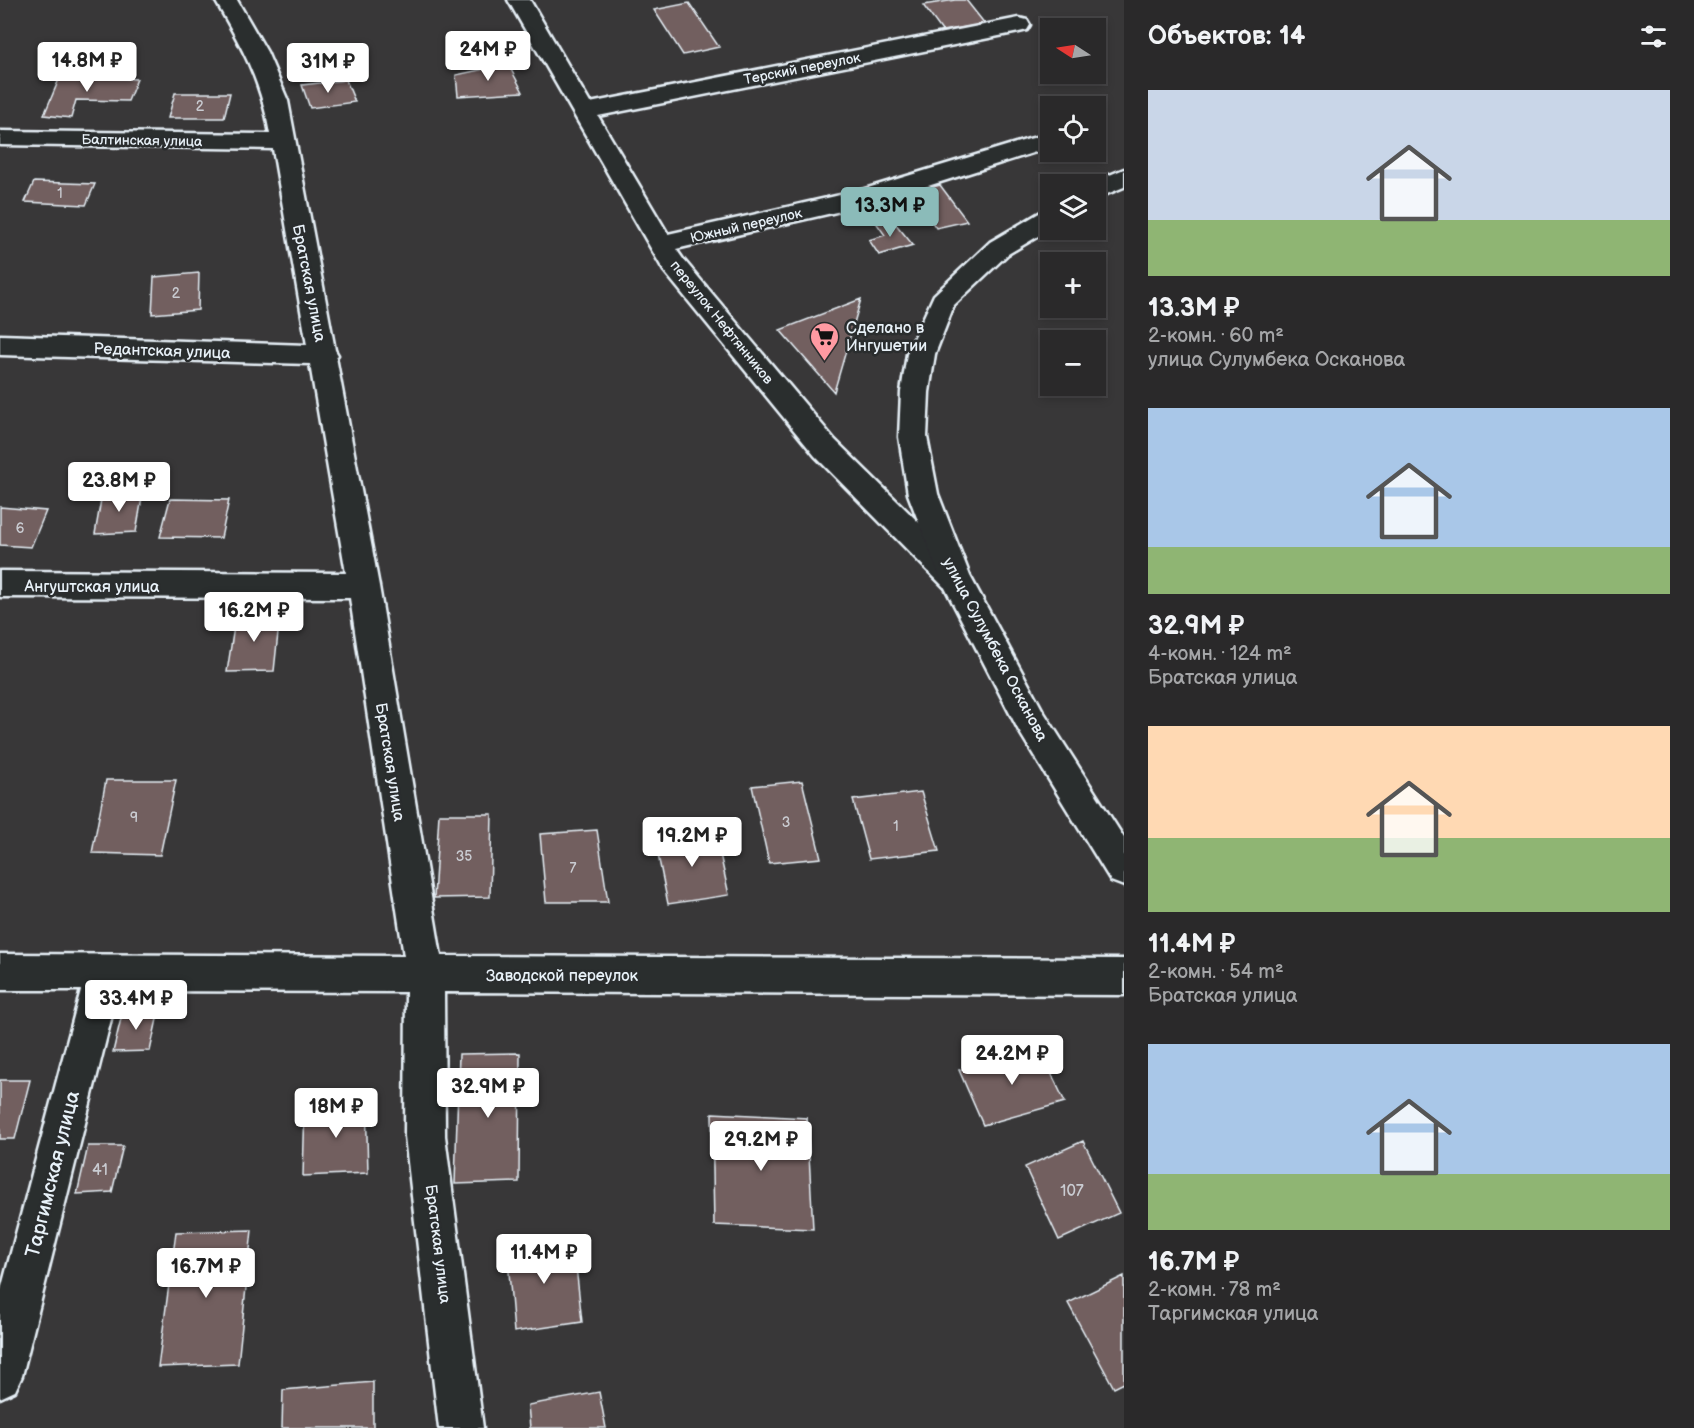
<!DOCTYPE html>
<html lang="ru">
<head>
<meta charset="utf-8">
<style>
  body { margin:0; font-family:"Balsamiq Sans",sans-serif; background:#363536; color:#f1f3f6; height:100vh; display:flex; flex-direction:column; font-size:22px; white-space:nowrap }
  * { box-sizing:border-box; margin:0 }
  p { font-size:20px; color:#a5a6a8 }
  .icon { flex:none; width:33px; height:33px; fill:none; stroke:currentColor; stroke-width:2; stroke-linecap:round; stroke-linejoin:round }
  .map { position:relative; flex:1; overflow:hidden }
  .sheet { display:flex; flex-direction:column; background:#2a292a; width:570px }
  .sheet>* { flex:none }
  .needle { width:39px; rotate:282deg }
  .fabs { position:absolute; left:1040px; top:18px; display:grid; gap:12px }
  .fabs a { display:grid; place-items:center; width:66px; height:66px; border-radius:0px; background:#2a292a; box-shadow:0 3px 9px #0003,0 0 0 2px #464547; font-size:30px }
  .price { position:absolute; translate:-50% -51px; padding:0 14px; border-radius:6px; background:#fff; color:#222; font-size:20px; line-height:39px; filter:drop-shadow(0 2px 3px #0008) }
  .price::after { content:''; position:absolute; left:50%; top:36px; width:18px; height:14px; margin-left:-9px; background:inherit; clip-path:polygon(0 0,100% 0,50% 100%) }
  .price.current { background:#8bbbb9; color:#111 }
  ul { padding:0; list-style:none }
  li { display:grid; align-content:center; gap:12px; height:318px; padding:0 24px }
  li span { display:grid; place-items:center; height:186px; border-radius:0px; color:#555 }
  li>.icon { margin-inline-start:auto }
  span .icon { width:108px; height:108px; fill:#fffc; stroke-width:1 }
  li b { font-size:26px }
  h2 { display:flex; justify-content:space-between; align-items:center; height:72px; padding:0 24px; font-size:26px }
  main { display:flex; flex:1; min-height:0 }
  .map>svg:first-child { display:block }
  .building { fill:#725f5f; stroke:#e8f1f8; stroke-width:1.5 }
  .lines { fill:none; stroke-linecap:round; stroke-linejoin:round }
  .minor-casing { stroke:#e8f1f8; stroke-width:5 }
  .major-casing { stroke:#e8f1f8; stroke-width:5 }
  .minor { fill:#2a2d2e; fill-rule:evenodd }
  .major { fill:#2a2d2e; fill-rule:evenodd }
  .labels { text-anchor:middle; stroke-width:5; stroke-linejoin:round; paint-order:stroke }
  .far-street-label { font-size:14px; fill:#e8f1f8; stroke:#2a2d2e }
  .number-label { font-size:14px; fill:#caccd2 }
  .street-label { font-size:16px; fill:#e8f1f8; stroke:#2a2d2e }
  .poi-label { font-size:16px; fill:#e8f1f8; stroke:#2a2d2e; text-anchor:start }
  .near-number-label { font-size:16px; fill:#caccd2 }
  .near-street-label { font-size:20px; fill:#e8f1f8; stroke:#2a2d2e }
</style>
</head>
<body>
<main>
<div class="map">
<svg width="1124" height="1428" viewBox="0 0 1124 1428">
  <rect width="100%" height="100%" fill="#383738"/>
  <filter id="ink" filterUnits="userSpaceOnUse"><feTurbulence type="fractalNoise" baseFrequency=".0167" numOctaves="2"/><feDisplacementMap in="SourceGraphic" scale="12" xChannelSelector="R" yChannelSelector="G"/><feConvolveMatrix kernelMatrix="1 2 1 2 8 2 1 2 1" color-interpolation-filters="sRGB"/></filter>
  <g filter="url(#ink)">
    <path class="building" d="M 955,0 L 966,0 L 985,24 L 942,31 L 923,5 Z
      M 689,3 L 719,47 L 683,55 L 654,10 Z
      M 508,64 L 523,92 L 458,96 L 456,75 Z
      M 60,77 L 137,79 L 128,101 L 76,100 L 71,118 L 44,115 Z
      M 346,80 L 355,102 L 310,108 L 302,85 Z
      M 175,93 L 230,93 L 224,118 L 168,118 Z
      M 34,182 L 95,184 L 86,205 L 25,202 Z
      M 940,185 L 967,221 L 936,228 L 912,193 Z
      M 890,217 L 913,245 L 879,255 L 869,240 L 885,235 L 875,221 Z
      M 199,273 L 198,310 L 152,314 L 154,277 Z
      M 861,299 L 834,392 L 780,330 Z
      M 143,492 L 136,532 L 95,534 L 102,494 Z
      M 170,499 L 229,500 L 221,538 L 160,537 Z
      M 0,507 L 46,511 L 31,547 L 0,545 Z
      M 236,614 L 280,614 L 274,671 L 227,672 Z
      M 106,780 L 176,780 L 160,855 L 92,853 Z
      M 802,781 L 821,858 L 769,863 L 752,786 Z
      M 921,792 L 939,851 L 869,859 L 853,800 Z
      M 439,814 L 492,814 L 490,897 L 434,898 Z
      M 597,830 L 608,902 L 546,902 L 540,834 Z
      M 715,831 L 729,895 L 668,904 L 655,840 Z
      M 123,1010 L 159,1010 L 150,1051 L 113,1052 Z
      M 1039,1048 L 1065,1102 L 983,1125 L 959,1070 Z
      M 520,1053 L 519,1182 L 455,1184 L 459,1054 Z
      M 0,1080 L 30,1080 L 15,1139 L 0,1139 Z
      M 366,1100 L 368,1173 L 303,1176 L 305,1106 Z
      M 712,1113 L 807,1118 L 813,1229 L 714,1225 Z
      M 1083,1141 L 1119,1213 L 1059,1240 L 1025,1167 Z
      M 88,1146 L 123,1146 L 112,1192 L 77,1194 Z
      M 252,1230 L 238,1364 L 158,1367 L 176,1232 Z
      M 573,1239 L 582,1322 L 514,1332 L 507,1248 Z
      M 1124,1276 L 1124,1383 L 1114,1388 L 1068,1303 Z
      M 373,1382 L 373,1428 L 282,1428 L 283,1390 Z
      M 599,1392 L 606,1428 L 530,1428 L 528,1405 Z"/>
    <g class="lines">
      <defs>
        <path id="minor" d="M 215,0 L 237,0 L 267,52 L 288,101 L 335,350 L 338,355 L 336,357 L 379,586 L 441,956 L 1124,959 L 1124,995 L 444,992 L 445,1136 L 483,1428 L 439,1428 L 405,1136 L 406,992 L 118,991 L 22,1376 L 15,1391 L 0,1398 L 0,1294 L 81,990 L 0,990 L 0,954 L 404,956 L 350,598 L 0,597 L 0,571 L 346,573 L 310,364 L 0,355 L 0,335 L 307,345 L 273,149 L 0,145 L 0,131 L 270,134 C 261,80 242,47 215,0 Z
          M 508,0 L 530,0 L 590,103 L 1019,18 L 1027,20 L 1030,25 L 1027,30 L 1019,32 L 598,116 L 668,234 L 858,191 L 1029,139 L 1037,137 L 1045,139 L 1049,144 L 1045,149 L 871,204 L 676,249 L 683,259 L 835,440 L 966,569 L 970,578 L 966,587 L 955,590 L 944,587 L 815,456 L 664,271 Z"/>
        <path id="major" d="M 1124,169 L 1124,187 L 1095,199 L 1095,184 L 1088,184 Z
          M 1050,210 L 1050,229 L 1008,254 L 954,305 L 935,354 L 929,392 L 927,437 L 938,494 L 970,576 L 1043,711 L 1124,838 L 1124,886 L 1111,881 L 1019,731 L 940,578 L 908,494 L 899,437 L 901,392 L 907,354 L 934,295 L 990,242 L 1041,212 Z"/>
      </defs>
      <use href="#minor" class="minor-casing"/>
      <use href="#major" class="major-casing"/>
      <use href="#minor" class="minor"/>
      <use href="#major" class="major"/>
    </g>
  </g>
  <defs>
    <symbol id="supermarket-pin" viewBox="-11 -11 22 30"><path d="M0 17L-7.5 6A9.5 9.5 0 1 1 7.5 6Z" fill="#ff9aa2" stroke="#2a2d2e"/><path d="M-6-5.5h2.5l.6 2H6L4.5 2H-2.5L-4.4-4H-6ZM-1.5 3.2a1.3 1.3 0 1 0 .1 0ZM3 3.2a1.3 1.3 0 1 0 .1 0Z" fill="#111"/></symbol>
  </defs>
  <g fill-rule="evenodd">
    <use href="#supermarket-pin" x="808" y="320" width="33" height="45"/>
  </g>
  <g class="labels">
    <g class="far-street-label">
      <text transform="translate(802 68) rotate(-11)" y="5">Терский переулок</text>
      <text transform="translate(142 140) rotate(1)" y="5">Балтинская улица</text>
      <text transform="translate(746 225) rotate(-13)" y="5">Южный переулок</text>
      <text transform="translate(722 322) rotate(51)" y="5">переулок Нефтянников</text>
    </g>
    <g class="number-label">
      <text x="200" y="111">2</text>
      <text x="60" y="198">1</text>
      <text x="176" y="298">2</text>
      <text x="20" y="533">6</text>
      <text x="134" y="822">9</text>
      <text x="786" y="827">3</text>
      <text x="896" y="831">1</text>
      <text x="464" y="861">35</text>
      <text x="573" y="873">7</text>
    </g>
    <g class="street-label">
      <text transform="translate(310 283) rotate(79)" y="6">Братская улица</text>
      <text transform="translate(162 350) rotate(2)" y="6">Редантская улица</text>
      <text x="92" y="592">Ангуштская улица</text>
      <text transform="translate(996 649) rotate(62)" y="6">улица Сулумбека Осканова</text>
      <text transform="translate(391 762) rotate(81)" y="6">Братская улица</text>
      <text x="562" y="981">Заводской переулок</text>
      <text transform="translate(439 1244) rotate(83)" y="6">Братская улица</text>
    </g>
    <g class="poi-label">
      <text x="846" y="333">Сделано в<tspan x="846" dy="18">Ингушетии</tspan></text>
    </g>
    <g class="near-number-label">
      <text x="100" y="1175">41</text>
      <text x="1072" y="1196">107</text>
    </g>
    <g class="near-street-label">
      <text transform="translate(52 1174) rotate(-76)" y="7">Таргимская улица</text>
    </g>
  </g>
</svg>
<div class="fabs">
<a><svg class="needle" viewBox="-14 -14 28 28"><path d="M0-13l5 13h-10z" fill="#e53935"/><path d="M0 13l5-13h-10z" fill="#a5a6a8"/></svg></a>
<a><svg class="icon" aria-label="locate" viewBox="0 0 24 24"><circle cx="12" cy="12" r="6"/><path d="M12 2v4M12 18v4M2 12h4M18 12h4"/></svg></a>
<a><svg class="icon" aria-label="layers" viewBox="0 0 24 24"><path d="M12 4l9 5-9 5-9-5zM3 14l9 5 9-5"/></svg></a>
<a>+</a>
<a>−</a>
</div>
<b class="price" style="left:488px;top:82px">24M ₽</b>
<b class="price" style="left:87px;top:93px">14.8M ₽</b>
<b class="price" style="left:328px;top:94px">31M ₽</b>
<b class="price current" style="left:890px;top:238px">13.3M ₽</b>
<b class="price" style="left:119px;top:513px">23.8M ₽</b>
<b class="price" style="left:254px;top:643px">16.2M ₽</b>
<b class="price" style="left:692px;top:868px">19.2M ₽</b>
<b class="price" style="left:136px;top:1031px">33.4M ₽</b>
<b class="price" style="left:1012px;top:1086px">24.2M ₽</b>
<b class="price" style="left:488px;top:1119px">32.9M ₽</b>
<b class="price" style="left:336px;top:1139px">18M ₽</b>
<b class="price" style="left:761px;top:1172px">29.2M ₽</b>
<b class="price" style="left:544px;top:1285px">11.4M ₽</b>
<b class="price" style="left:206px;top:1299px">16.7M ₽</b>
</div>
<section class="sheet">
<h2>Объектов: 14<svg class="icon" aria-label="filters" viewBox="0 0 24 24"><path d="M4 7h16M4 17h16"/><circle cx="9" cy="7" r="2"/><circle cx="15" cy="17" r="2"/></svg></h2>
<ul>
<li><span style="background:linear-gradient(#c9d6e8 70%,#8fb573 0)"><svg class="icon" aria-label="home" viewBox="0 0 24 24"><path d="M3 11l9-7 9 7M6 9v11h12V9"/></svg></span><div><b>13.3M ₽</b><p>2-комн. · 60 m²</p><p>улица Сулумбека Осканова</p></div></li>
<li><span style="background:linear-gradient(#a9c7e8 75%,#8fb573 0)"><svg class="icon" aria-label="home" viewBox="0 0 24 24"><path d="M3 11l9-7 9 7M6 9v11h12V9"/></svg></span><div><b>32.9M ₽</b><p>4-комн. · 124 m²</p><p>Братская улица</p></div></li>
<li><span style="background:linear-gradient(#ffd9b3 60%,#8fb573 0)"><svg class="icon" aria-label="home" viewBox="0 0 24 24"><path d="M3 11l9-7 9 7M6 9v11h12V9"/></svg></span><div><b>11.4M ₽</b><p>2-комн. · 54 m²</p><p>Братская улица</p></div></li>
<li><span style="background:linear-gradient(#a9c7e8 70%,#8fb573 0)"><svg class="icon" aria-label="home" viewBox="0 0 24 24"><path d="M3 11l9-7 9 7M6 9v11h12V9"/></svg></span><div><b>16.7M ₽</b><p>2-комн. · 78 m²</p><p>Таргимская улица</p></div></li>
</ul>
</section>
</main>
</body>
</html>
